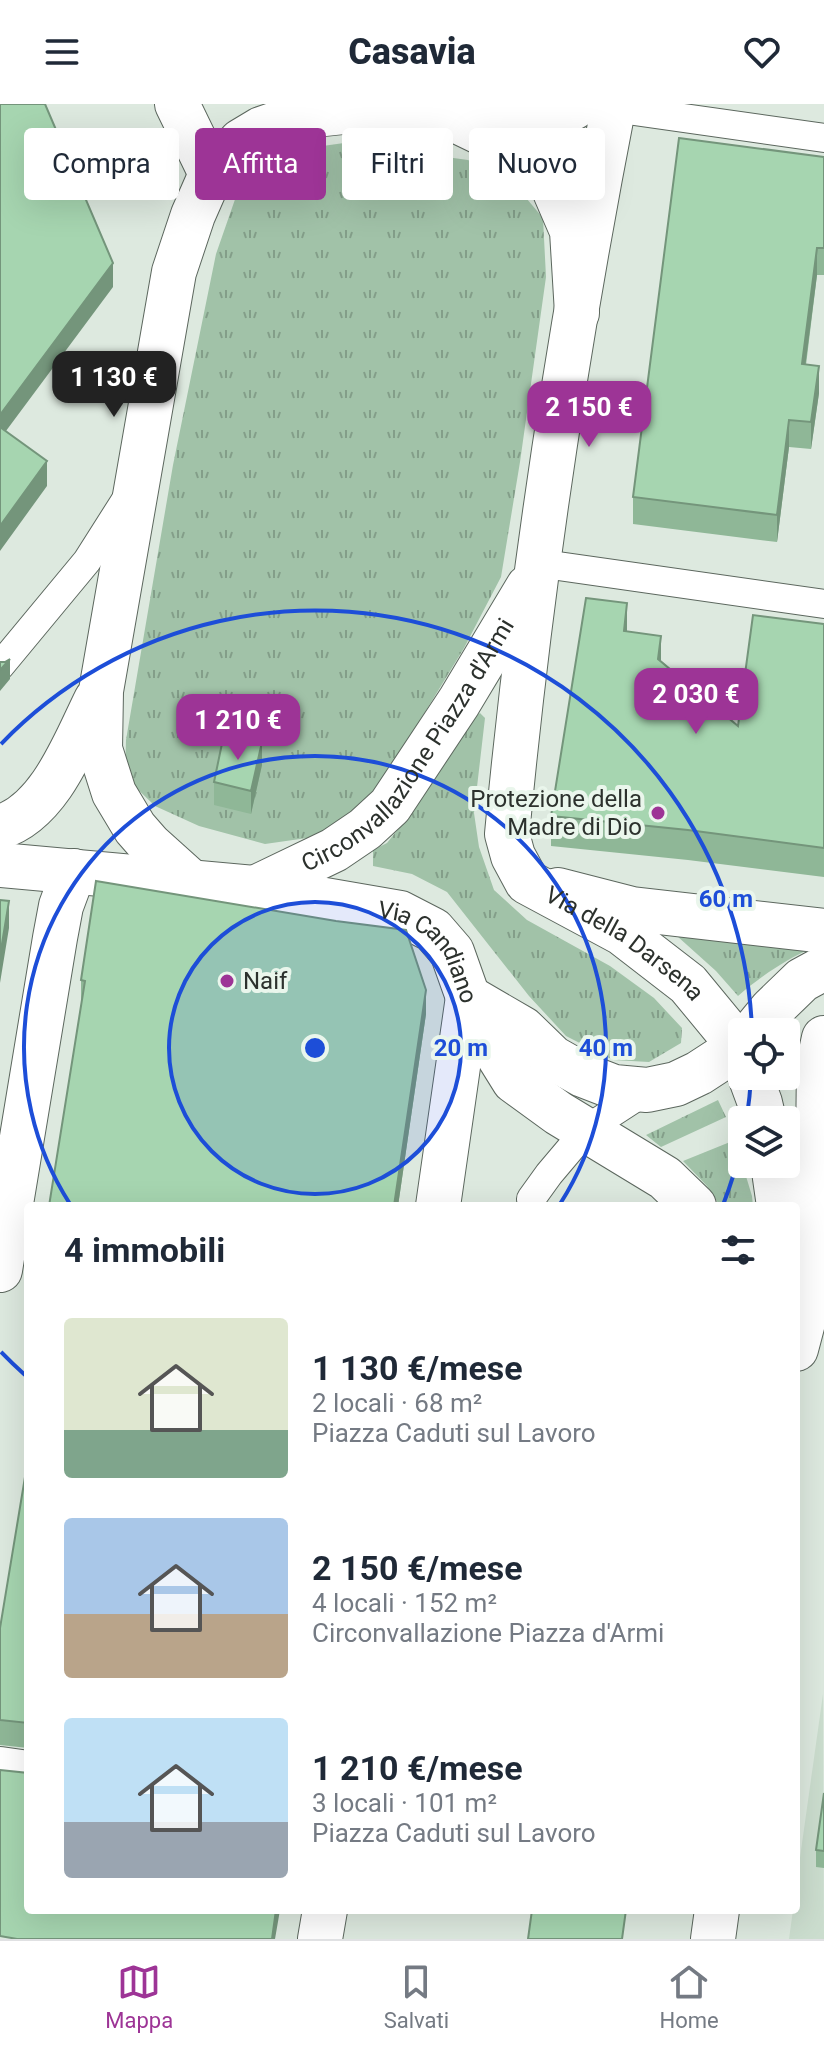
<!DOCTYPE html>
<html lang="it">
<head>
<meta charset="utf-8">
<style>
  body { margin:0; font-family:Roboto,sans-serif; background:#f2f2f3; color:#1f2937; height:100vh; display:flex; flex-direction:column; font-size:30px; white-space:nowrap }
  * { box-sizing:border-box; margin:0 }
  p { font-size:26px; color:#747a83 }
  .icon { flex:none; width:44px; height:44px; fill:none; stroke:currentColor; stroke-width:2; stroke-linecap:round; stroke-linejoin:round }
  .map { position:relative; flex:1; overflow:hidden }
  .side { position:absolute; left:24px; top:1098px; width:776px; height:712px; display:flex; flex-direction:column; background:#fff; border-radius:8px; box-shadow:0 8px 32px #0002 }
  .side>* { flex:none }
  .hud { position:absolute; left:24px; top:24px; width:776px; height:72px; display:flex; gap:16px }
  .fabs { position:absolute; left:728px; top:914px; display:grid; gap:16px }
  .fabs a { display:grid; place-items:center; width:72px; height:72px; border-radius:8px; background:#fff; box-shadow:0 8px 32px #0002; font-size:40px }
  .price { position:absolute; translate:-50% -68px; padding:0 18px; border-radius:16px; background:#9d3496; color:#fff; font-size:26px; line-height:52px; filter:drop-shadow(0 2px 4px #0008) }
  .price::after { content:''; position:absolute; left:50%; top:48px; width:24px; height:18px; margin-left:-12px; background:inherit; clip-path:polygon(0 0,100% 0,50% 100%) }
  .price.active { background:#222; color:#fff }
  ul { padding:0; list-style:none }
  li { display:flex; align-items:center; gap:24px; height:200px; padding:0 40px }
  li span { display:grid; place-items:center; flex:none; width:224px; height:160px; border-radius:8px; color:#555 }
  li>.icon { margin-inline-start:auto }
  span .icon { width:96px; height:96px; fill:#fffc; stroke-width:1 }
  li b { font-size:34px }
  h2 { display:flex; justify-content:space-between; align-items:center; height:96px; padding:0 40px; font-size:34px }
  .tag { padding:0 28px; border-radius:8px; background:#fff; box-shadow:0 8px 32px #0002; font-size:28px; line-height:72px }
  .tag.active { background:#9d3496; color:#fff }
  header { display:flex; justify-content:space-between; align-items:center; height:104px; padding:0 40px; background:#fff; font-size:36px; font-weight:800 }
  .menu { display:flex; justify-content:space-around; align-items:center; height:112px; border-top:2px solid #e0e1e3; background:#fff; font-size:22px; color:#747a83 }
  .menu a { display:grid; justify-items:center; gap:4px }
  .menu .active { color:#9d3496 }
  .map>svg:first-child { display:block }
  .built { fill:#cbddce }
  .grass { fill:url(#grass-tufts) }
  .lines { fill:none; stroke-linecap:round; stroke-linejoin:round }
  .service-casing { stroke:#5c675e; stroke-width:30 }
  .minor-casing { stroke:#5c675e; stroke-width:46 }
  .tertiary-casing { stroke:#5c675e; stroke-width:46 }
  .service { stroke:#fff; stroke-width:28 }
  .minor { stroke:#fff; stroke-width:44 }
  .tertiary { stroke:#fff; stroke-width:44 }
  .wall { fill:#8fb797 }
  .shaded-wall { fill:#74957b }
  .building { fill:#a6d5b0; stroke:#74957b; stroke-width:2 }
  .ring { fill:none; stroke:#1d4ed8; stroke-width:4 }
  .poi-dot { fill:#9d3496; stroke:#eaf6ec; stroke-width:3 }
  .labels { text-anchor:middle; stroke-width:8; stroke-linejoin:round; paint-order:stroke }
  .street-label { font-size:24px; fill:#2c312d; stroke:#eaf6ec }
  .poi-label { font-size:24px; fill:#2c312d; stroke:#eaf6ec; text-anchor:end }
  .centre { fill:#1d4ed8; stroke:#eaf6ec; stroke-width:4 }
  .ring-label { font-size:24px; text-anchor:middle; font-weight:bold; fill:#1d4ed8; stroke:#eaf6ec; stroke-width:8; stroke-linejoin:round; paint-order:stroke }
</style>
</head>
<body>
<header><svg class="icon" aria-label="menu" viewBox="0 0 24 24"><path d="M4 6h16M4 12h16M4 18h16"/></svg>Casavia<svg class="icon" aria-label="heart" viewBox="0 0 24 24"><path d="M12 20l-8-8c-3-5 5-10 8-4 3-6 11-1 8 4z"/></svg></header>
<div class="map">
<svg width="824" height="1835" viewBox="0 0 824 1835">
  <defs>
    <pattern id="grass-tufts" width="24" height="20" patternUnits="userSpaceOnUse" patternTransform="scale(2)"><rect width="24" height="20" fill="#a1c2a8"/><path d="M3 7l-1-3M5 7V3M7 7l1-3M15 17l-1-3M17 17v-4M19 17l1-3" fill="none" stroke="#839e89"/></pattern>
  </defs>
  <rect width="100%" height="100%" fill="#dde9df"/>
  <path class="built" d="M 823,1590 L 824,1835 L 789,1835 L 793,1806 L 796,1806 L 796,1782 Z"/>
  <path class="grass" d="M 344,39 L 468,56 L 516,82 L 543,114 L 546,173 L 520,358 L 501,473 L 464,544 L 399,651 L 361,708 L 321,732 L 265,740 L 199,722 L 155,702 L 125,673 L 126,636 L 173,361 L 216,150 L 240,81 L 254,63 L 294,46 Z
    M 480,609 L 485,614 L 474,709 L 479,743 L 494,786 L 527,816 L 610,862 L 654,894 L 682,924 L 681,939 L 649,958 L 613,956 L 566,932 L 529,892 L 447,788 L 412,770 L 373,762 L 373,746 L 387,739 L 407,714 L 474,613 Z
    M 677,832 L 816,842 C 785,856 764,870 738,892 L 716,867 Z
    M 718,996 L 726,1013 L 661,1043 L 646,1031 Z
    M 735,1036 L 752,1092 L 753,1102 L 720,1102 L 707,1082 L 683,1057 Z"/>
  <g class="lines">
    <defs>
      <path id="service" d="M 613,4 L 824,34
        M 537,459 L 824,500
        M 0,562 L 87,457 L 127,394
        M 531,1095 L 549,1070 L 587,1025 L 647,986"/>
      <path id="minor" d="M 177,0 L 211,70
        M 558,786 L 632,805 L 824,827
        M 753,928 L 772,905 L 802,876 L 824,864
        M 438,1102 L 468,893 L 523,925 L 553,954 L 583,971 L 614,983 L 647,986 L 676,980 L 699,969 L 742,941
        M 0,1166 L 55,834 L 61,802 L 74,767
        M 796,1245 L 806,1207 L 817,1135 L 819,957 L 824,934
        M 0,1665 L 28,1669
        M 320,1835 L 325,1806"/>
      <g id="tertiary">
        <path id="s1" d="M 614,0 C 567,241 530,485 507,730 L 513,752 L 527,778 L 622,829 L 688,880 L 740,943 L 742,950"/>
        <path d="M 468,17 C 505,17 547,23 579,0"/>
        <path d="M 0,723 C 50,708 75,638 96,596"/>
        <path id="s2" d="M 0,761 L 255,784 L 400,809 L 433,826 L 452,848 L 468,893 L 491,940 L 514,977 L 558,1009 L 665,1074 L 694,1102"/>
        <path d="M 189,776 L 149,740 L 135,724 L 114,689 L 100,645 L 101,587 L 174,168 L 193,111 L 211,70 L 241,37 L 261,25 L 296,13 L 362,6 L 457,17 L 513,44 L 527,54 L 553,83 L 572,127 L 577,209"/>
        <path id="s3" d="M 255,784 L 334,746 L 365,725 L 390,702 L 459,598 L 528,483"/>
        <path d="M 750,972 L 760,999 L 764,1016"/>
        <path d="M 773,1060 L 779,1102"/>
        <path d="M 713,1835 L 717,1806"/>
      </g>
    </defs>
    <use href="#service" class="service-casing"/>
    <use href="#minor" class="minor-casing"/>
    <use href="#tertiary" class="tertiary-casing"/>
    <use href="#service" class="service"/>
    <use href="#minor" class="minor"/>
    <use href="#tertiary" class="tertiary"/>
  </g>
  <path class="wall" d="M 824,53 L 824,171 L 817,171 L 806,261 L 819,289 L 811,345 L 789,343 L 777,438 L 633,420 L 633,393 Z
    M 824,520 L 824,773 L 688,756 L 551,742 L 551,712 L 627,528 L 738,622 Z
    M 262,661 L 251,710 L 214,701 L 214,678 Z
    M 81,876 L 426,910 L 398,1102 L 49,1102 L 81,901 Z
    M 28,1355 L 28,1644 L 0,1641 L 0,1523 Z
    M 824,1689 L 824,1764 L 816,1763 L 816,1746 Z"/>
  <path class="shaded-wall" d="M 817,144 L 817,171 L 802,287 L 802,260 Z
    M 113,159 L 113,183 L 0,335 L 0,311 Z
    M 819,262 L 819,289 L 811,345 L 811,318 Z
    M 789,316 L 789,343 L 777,438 L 777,411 Z
    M 47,357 L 47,382 L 0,447 L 0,422 Z
    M 627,499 L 627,528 L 624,527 Z
    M 661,532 L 661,561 L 658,555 Z
    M 10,555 L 10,575 L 0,587 L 0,566 Z
    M 262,638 L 262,661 L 251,710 L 251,687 Z
    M 9,797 L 9,824 L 0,879 L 0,852 Z
    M 426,886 L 426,910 L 398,1102 L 394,1102 Z
    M 276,1806 L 280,1806 L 275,1835 L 272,1835 Z"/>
  <path class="building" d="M 0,0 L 45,0 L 113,159 L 0,311 Z
    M 679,34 L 824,53 L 824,144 L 817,144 L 802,260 L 819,262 L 811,318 L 789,316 L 777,411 L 633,393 Z
    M 0,323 L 47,357 L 0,422 Z
    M 586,494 L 627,499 L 624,527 L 661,532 L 658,555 L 738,622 L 753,511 L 824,520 L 824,744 L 688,726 L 551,712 Z
    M 10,555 L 0,566 L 0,558 L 5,558 Z
    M 224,630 L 262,638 L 251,687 L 214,678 Z
    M 96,777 L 336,817 L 406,826 L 426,886 L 394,1102 L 49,1102 L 85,877 L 81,876 Z
    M 0,796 L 9,797 L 0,852 Z
    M 28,1355 L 28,1619 L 0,1616 L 0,1524 Z
    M 0,1666 L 28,1669 L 28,1806 L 276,1806 L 272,1835 L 17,1835 L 0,1832 Z
    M 824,1689 L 824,1747 L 816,1746 Z
    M 532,1806 L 626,1806 L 622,1835 L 528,1835 Z"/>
  <circle cx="315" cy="944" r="146" fill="#1d4ed8" fill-opacity=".12"/>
  <g class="ring">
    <circle cx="315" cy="944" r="146"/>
    <path d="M70 1100A291 291 0 1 1 560 1100"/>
    <path d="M751 974A437 437 0 0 1 747 1012M742 1039A437 437 0 0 1 723 1101M25 1271A437 437 0 0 1 1 1248M1 640A437 437 0 0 1 752 925"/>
  </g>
  <g class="poi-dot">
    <circle cx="658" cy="709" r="8"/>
    <circle cx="227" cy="877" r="8"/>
  </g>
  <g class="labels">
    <g class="street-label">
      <text dy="8" stroke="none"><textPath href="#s3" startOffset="216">Circonvallazione Piazza d'Armi</textPath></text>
      <text dy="8" stroke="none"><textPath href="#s1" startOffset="906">Via della Darsena</textPath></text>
      <text dy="8" stroke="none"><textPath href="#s2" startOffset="452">Via Candiano</textPath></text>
    </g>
    <g class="poi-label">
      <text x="642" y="703">Protezione della<tspan x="642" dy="28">Madre di Dio</tspan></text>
      <text x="243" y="885" text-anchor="start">Naif</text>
    </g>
  </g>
  <circle cx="315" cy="944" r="12" class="centre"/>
  <g class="ring-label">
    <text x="726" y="803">60 m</text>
    <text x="461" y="952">20 m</text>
    <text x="606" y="952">40 m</text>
  </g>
</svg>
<div class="fabs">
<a><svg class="icon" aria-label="locate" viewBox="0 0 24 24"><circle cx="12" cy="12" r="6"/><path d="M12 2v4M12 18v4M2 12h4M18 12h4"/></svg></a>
<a><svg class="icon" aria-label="layers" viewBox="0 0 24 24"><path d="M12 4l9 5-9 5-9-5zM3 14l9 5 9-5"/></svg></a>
</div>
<b class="price active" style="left:114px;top:315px">1 130 €</b>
<b class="price" style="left:589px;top:345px">2 150 €</b>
<b class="price" style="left:696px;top:632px">2 030 €</b>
<b class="price" style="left:238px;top:658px">1 210 €</b>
<div class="hud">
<a class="tag">Compra</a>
<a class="tag active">Affitta</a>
<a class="tag">Filtri</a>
<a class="tag">Nuovo</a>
</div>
<section class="side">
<h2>4 immobili<svg class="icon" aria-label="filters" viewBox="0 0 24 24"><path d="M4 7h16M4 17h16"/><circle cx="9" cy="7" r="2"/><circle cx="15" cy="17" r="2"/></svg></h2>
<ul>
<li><span style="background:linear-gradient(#dfe7d0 70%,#7fa58c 0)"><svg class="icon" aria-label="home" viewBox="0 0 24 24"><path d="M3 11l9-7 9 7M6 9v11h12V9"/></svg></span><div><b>1 130 €/mese</b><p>2 locali · 68 m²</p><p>Piazza Caduti sul Lavoro</p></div></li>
<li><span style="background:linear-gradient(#a9c7e8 60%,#b9a48a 0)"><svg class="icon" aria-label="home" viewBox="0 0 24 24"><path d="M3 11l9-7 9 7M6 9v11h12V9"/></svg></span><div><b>2 150 €/mese</b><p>4 locali · 152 m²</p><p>Circonvallazione Piazza d'Armi</p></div></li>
<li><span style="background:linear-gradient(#bfe0f5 65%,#9aa5b1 0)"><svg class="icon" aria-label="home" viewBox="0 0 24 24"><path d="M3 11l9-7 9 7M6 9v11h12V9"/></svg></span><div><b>1 210 €/mese</b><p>3 locali · 101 m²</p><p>Piazza Caduti sul Lavoro</p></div></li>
</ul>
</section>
</div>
<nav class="menu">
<a class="active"><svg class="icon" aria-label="map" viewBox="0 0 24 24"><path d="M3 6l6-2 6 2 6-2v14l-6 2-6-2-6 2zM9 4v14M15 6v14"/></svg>Mappa</a>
<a><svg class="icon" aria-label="saved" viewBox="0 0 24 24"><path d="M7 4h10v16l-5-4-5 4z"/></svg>Salvati</a>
<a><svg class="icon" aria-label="home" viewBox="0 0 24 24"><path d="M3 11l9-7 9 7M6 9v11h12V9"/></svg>Home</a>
</nav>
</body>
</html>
